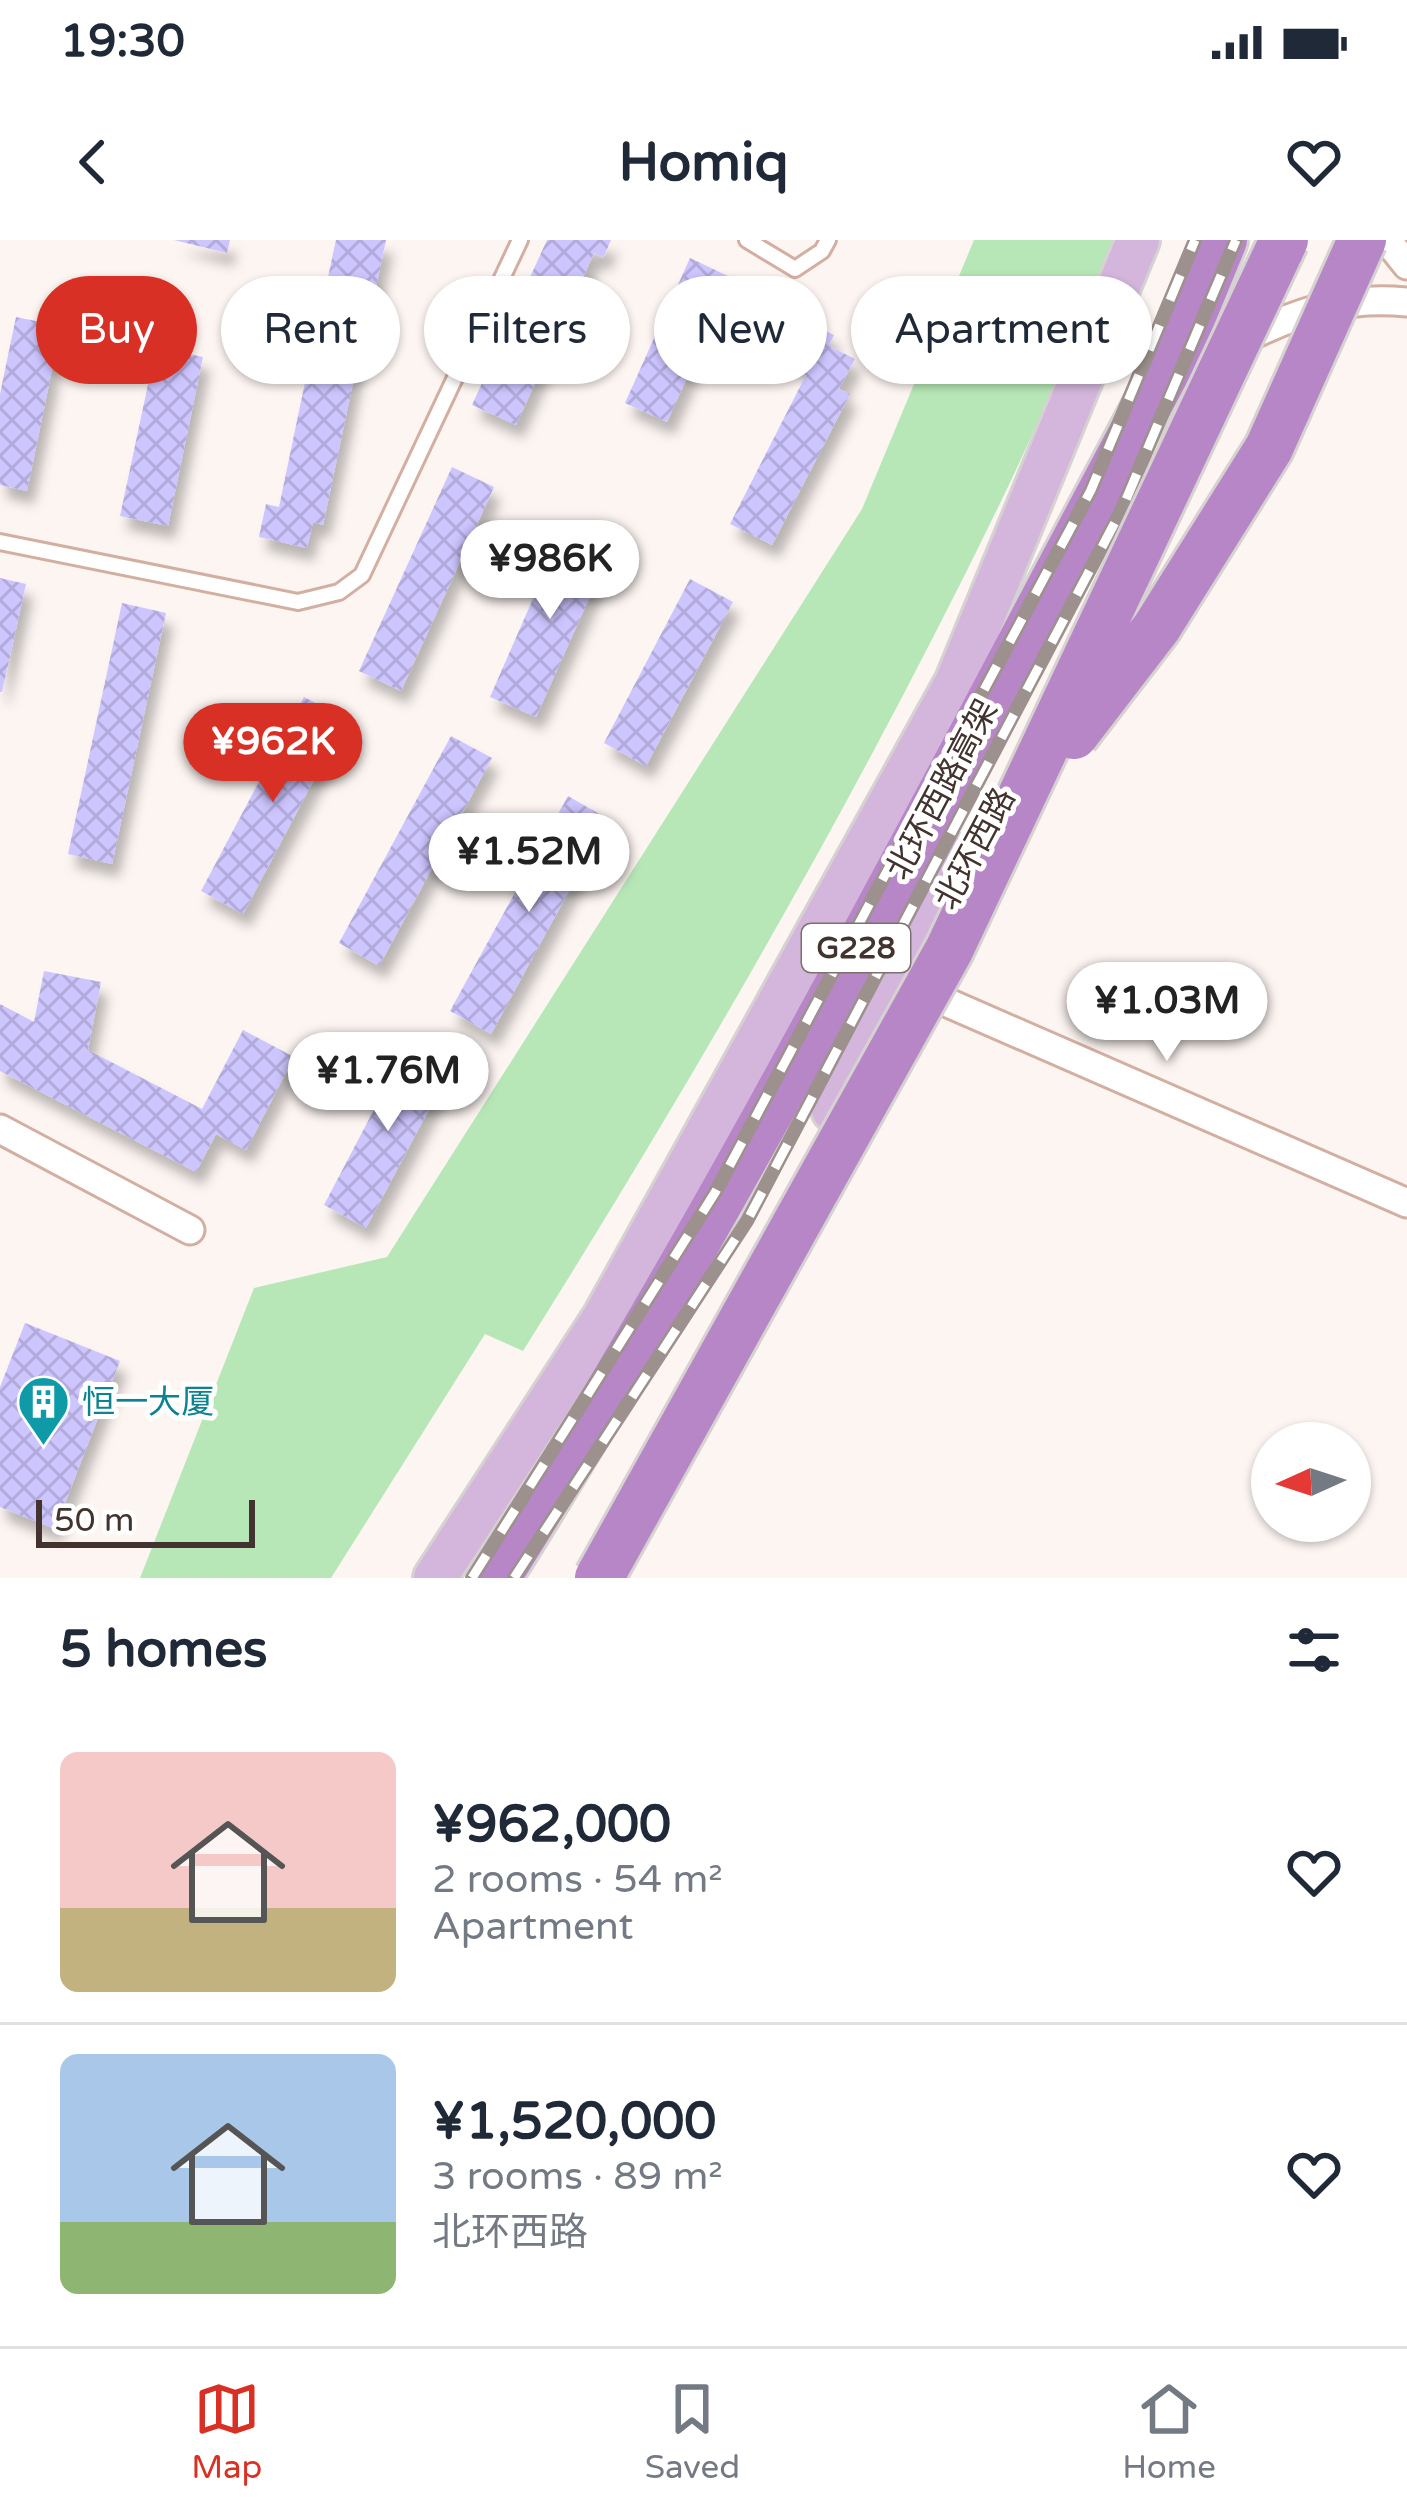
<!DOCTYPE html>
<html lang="en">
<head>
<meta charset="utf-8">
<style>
  body { margin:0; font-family:"Varela Round","Noto Sans SC",sans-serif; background:#f6f6f7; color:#1f2937; height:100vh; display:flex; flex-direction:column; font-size:45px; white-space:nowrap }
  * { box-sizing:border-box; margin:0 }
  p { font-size:39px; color:#747a83 }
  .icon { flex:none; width:66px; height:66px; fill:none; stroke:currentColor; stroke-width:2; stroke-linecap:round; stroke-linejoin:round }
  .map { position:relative; height:1338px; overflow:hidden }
  .details { display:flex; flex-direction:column; background:#fff; flex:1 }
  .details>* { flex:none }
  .hud { position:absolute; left:36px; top:36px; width:1335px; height:108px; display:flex; gap:24px }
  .needle { width:78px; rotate:267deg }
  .controls { position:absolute; left:1251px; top:1182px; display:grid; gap:24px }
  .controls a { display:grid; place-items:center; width:120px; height:120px; border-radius:50%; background:#fff; box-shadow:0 3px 9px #0004; font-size:60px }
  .scale { position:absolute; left:36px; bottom:30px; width:219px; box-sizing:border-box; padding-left:12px; border:6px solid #42332e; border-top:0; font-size:33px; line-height:42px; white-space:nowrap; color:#42332e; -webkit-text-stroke:9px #fff; paint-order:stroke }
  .price { position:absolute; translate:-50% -102px; padding:0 27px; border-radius:42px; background:#fff; color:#222; font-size:39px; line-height:78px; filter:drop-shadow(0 3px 6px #0008) }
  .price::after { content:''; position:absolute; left:50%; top:72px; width:36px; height:27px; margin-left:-18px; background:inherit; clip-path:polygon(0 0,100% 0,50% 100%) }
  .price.current { background:#d93025; color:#fff }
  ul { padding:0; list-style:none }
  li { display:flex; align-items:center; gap:36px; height:300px; padding:0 60px }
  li+li { border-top:3px solid #e0e1e3 }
  li span { display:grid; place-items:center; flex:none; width:336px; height:240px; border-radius:18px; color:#555 }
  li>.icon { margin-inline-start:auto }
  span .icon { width:144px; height:144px; fill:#fffc; stroke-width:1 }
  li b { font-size:51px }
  h2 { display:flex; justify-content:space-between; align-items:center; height:144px; padding:0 60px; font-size:51px }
  .chip { padding:0 42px; border-radius:54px; background:#fff; box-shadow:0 3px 9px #0004; font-size:42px; line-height:108px }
  .chip.current { background:#d93025; color:#fff }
  .status { display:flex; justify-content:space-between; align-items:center; height:84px; padding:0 60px; background:#fff; direction:ltr }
  .status svg { height:33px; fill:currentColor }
  header { display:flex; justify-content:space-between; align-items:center; height:156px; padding:0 60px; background:#fff; font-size:54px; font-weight:700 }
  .dock { display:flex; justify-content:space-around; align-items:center; height:168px; border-top:3px solid #e0e1e3; background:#fff; font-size:33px; color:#747a83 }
  .dock a { display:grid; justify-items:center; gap:6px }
  .dock .current { color:#d93025 }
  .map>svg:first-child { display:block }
  .green { fill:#b8e7b7 }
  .building { fill:url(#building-cross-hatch); filter:url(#shadow) }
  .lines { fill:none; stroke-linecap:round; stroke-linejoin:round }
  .lane-casing { stroke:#d3afa2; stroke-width:20 }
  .street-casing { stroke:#d3afa2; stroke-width:33 }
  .primary-casing { stroke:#d5d2d1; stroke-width:48 }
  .highway-casing { stroke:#d5d2d1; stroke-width:54 }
  .lane { stroke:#fff; stroke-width:14 }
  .street { stroke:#fff; stroke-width:27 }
  .primary { stroke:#d4b6dd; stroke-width:42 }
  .highway { stroke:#b786c7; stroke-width:48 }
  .rail-casing { stroke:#9c918d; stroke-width:14 }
  .rail { stroke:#fff; stroke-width:9; stroke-dasharray:27; stroke-linecap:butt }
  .highway-bridge-casing { stroke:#d5d2d1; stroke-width:54; stroke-linecap:butt }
  .highway-bridge { stroke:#b786c7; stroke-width:48 }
  .labels { text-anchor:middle; stroke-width:10; stroke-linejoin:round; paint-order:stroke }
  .shield { fill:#fff; stroke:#7b706d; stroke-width:3 }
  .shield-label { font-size:30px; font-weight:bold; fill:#42332e }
  .street-label { font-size:33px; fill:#42332e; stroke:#fff }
  .culture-label { font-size:33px; fill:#0d838f; stroke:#fff; text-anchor:start }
</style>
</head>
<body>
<div class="status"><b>19:30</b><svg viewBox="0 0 49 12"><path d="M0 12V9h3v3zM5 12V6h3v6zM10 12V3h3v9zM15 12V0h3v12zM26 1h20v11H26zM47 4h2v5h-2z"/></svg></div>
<header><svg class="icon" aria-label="back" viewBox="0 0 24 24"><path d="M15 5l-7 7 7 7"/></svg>Homiq<svg class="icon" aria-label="heart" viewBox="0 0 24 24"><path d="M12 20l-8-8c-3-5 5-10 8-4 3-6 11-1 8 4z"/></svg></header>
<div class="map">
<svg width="1407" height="1338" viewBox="0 0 1407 1338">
  <defs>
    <pattern id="building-cross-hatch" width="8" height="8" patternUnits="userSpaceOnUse" patternTransform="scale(3)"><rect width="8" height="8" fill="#cdc5fe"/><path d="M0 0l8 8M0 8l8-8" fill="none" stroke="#b1aada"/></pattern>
    <filter id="shadow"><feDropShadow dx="7" dy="13" stdDeviation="6" flood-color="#0004"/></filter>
  </defs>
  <rect width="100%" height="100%" fill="#fdf5f2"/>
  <path class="green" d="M 974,0 L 1118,0 C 1081,83 1046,167 1007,249 C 864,545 698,832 523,1111 L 485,1094 L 331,1338 L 140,1338 L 254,1048 L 387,1017 L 862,269 Z"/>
  <path class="building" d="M 174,0 L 230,0 L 227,13 Z
    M 336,0 L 386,0 L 376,47 L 328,37 Z
    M 547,0 L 611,0 L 603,18 L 594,13 L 516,185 L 472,165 Z
    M 690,18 L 732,38 L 729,44 L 834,95 L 829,106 L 855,119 L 839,149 L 850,154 L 772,305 L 730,284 L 806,135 L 798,131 L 801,125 L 712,82 L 667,182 L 625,163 Z
    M 16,77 L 61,86 L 27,251 L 0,245 L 0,154 Z
    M 156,107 L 203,117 L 168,286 L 120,276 Z
    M 312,109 L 358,119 L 323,285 L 313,282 L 307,308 L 259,297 L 266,264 L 279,267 Z
    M 452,227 L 494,247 L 401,451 L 359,431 Z
    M 564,288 L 611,309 L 536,477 L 490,457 Z
    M 0,338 L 26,344 L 2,452 L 0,452 Z
    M 690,339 L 733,362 L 646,526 L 604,503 Z
    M 122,363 L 166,373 L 112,624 L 68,614 Z
    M 304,457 L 346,479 L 243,674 L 201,651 Z
    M 451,496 L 492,518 L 379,726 L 339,703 Z
    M 568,556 L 608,579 L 491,794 L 450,771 Z
    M 44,731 L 101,742 L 88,810 L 202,869 L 243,790 L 294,817 L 246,910 L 216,894 L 196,932 L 0,831 L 0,764 L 34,782 Z
    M 410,801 L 453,824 L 366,988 L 324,965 Z
    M 25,1083 L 120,1121 L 55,1289 L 0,1267 L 0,1147 Z"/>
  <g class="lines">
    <defs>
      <path id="lane" d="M 747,0 L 795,29 L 822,11 L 828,0
        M 0,302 L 298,362 L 339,352 L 362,335 L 520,0"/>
      <path id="street" d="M 1387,0 L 1407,25
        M 1250,96 C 1303,70 1348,56 1407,62
        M 916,749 L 1407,963
        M 0,889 L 190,990"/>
      <path id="primary" d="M 833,870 L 972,613
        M 435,1338 L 605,1076 L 956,443 L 1138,0"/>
      <path id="highway" d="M 496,1338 C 746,940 958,518 1180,105 L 1223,0"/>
    </defs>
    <use href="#lane" class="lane-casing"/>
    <use href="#street" class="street-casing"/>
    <use href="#primary" class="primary-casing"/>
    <use href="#highway" class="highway-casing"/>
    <use href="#lane" class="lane"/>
    <use href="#street" class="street"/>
    <use href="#primary" class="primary"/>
    <use href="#highway" class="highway"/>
    <defs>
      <path id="rail" d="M 472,1338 L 716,951 L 1091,250 L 1195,0
        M 514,1338 L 747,981 L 1122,269 L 1236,0"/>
    </defs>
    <use href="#rail" class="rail-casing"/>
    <use href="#rail" class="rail"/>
    <defs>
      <path id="highway-bridge" d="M 1074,495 L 1157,387 L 1269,208 L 1362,0
        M 599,1338 L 949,710 L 1284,0"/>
    </defs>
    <use href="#highway-bridge" class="highway-bridge-casing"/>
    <use href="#highway-bridge" class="highway-bridge"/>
  </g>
  <defs>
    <symbol id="building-pin" viewBox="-11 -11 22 30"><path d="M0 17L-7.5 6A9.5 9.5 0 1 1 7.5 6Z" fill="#0f9aa8" stroke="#fff"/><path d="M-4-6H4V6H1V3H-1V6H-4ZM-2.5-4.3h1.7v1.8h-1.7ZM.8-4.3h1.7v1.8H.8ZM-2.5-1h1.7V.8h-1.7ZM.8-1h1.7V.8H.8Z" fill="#fff"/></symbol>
  </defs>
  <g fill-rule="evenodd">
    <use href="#building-pin" x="14" y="1132" width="59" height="81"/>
  </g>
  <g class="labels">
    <rect class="shield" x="802" y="684" width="108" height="48" rx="9"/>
    <g class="shield-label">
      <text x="856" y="718">G228</text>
    </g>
    <g class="street-label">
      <text transform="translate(941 549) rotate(-62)" y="12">北环西路高架</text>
      <text transform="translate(974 608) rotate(-62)" y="12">北环西路</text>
    </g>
    <g class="culture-label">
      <text x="82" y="1173">恒一大厦</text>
    </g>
  </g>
</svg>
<div class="controls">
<a><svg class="needle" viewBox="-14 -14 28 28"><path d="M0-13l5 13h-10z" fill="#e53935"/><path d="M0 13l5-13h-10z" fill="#747a83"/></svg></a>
</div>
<div class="scale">50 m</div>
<b class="price" style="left:550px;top:382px">¥986K</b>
<b class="price current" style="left:273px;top:565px">¥962K</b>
<b class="price" style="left:529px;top:675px">¥1.52M</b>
<b class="price" style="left:1167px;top:824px">¥1.03M</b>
<b class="price" style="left:388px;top:894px">¥1.76M</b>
<div class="hud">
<a class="chip current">Buy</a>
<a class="chip">Rent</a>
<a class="chip">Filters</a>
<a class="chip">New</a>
<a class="chip">Apartment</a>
</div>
</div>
<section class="details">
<h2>5 homes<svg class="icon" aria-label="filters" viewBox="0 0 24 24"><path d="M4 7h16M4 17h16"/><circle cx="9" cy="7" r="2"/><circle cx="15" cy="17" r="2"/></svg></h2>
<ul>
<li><span style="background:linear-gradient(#f6c9c9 65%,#c2b280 0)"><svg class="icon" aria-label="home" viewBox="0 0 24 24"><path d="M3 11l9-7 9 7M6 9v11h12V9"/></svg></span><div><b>¥962,000</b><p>2 rooms · 54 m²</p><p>Apartment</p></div><svg class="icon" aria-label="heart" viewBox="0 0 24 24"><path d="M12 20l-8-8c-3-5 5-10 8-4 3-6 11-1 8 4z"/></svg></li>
<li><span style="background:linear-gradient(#a9c7e8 70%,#8fb573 0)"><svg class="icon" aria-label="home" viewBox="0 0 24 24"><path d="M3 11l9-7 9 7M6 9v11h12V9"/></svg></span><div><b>¥1,520,000</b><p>3 rooms · 89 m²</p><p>北环西路</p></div><svg class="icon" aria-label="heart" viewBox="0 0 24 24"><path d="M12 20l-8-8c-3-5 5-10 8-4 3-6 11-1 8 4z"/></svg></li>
</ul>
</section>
<nav class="dock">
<a class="current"><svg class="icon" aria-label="map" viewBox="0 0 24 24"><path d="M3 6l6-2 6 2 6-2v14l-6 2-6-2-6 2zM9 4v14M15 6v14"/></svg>Map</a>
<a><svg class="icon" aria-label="saved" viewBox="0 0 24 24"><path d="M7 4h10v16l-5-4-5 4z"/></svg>Saved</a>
<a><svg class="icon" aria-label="home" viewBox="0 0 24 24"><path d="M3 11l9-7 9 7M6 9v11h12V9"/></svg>Home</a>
</nav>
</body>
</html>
